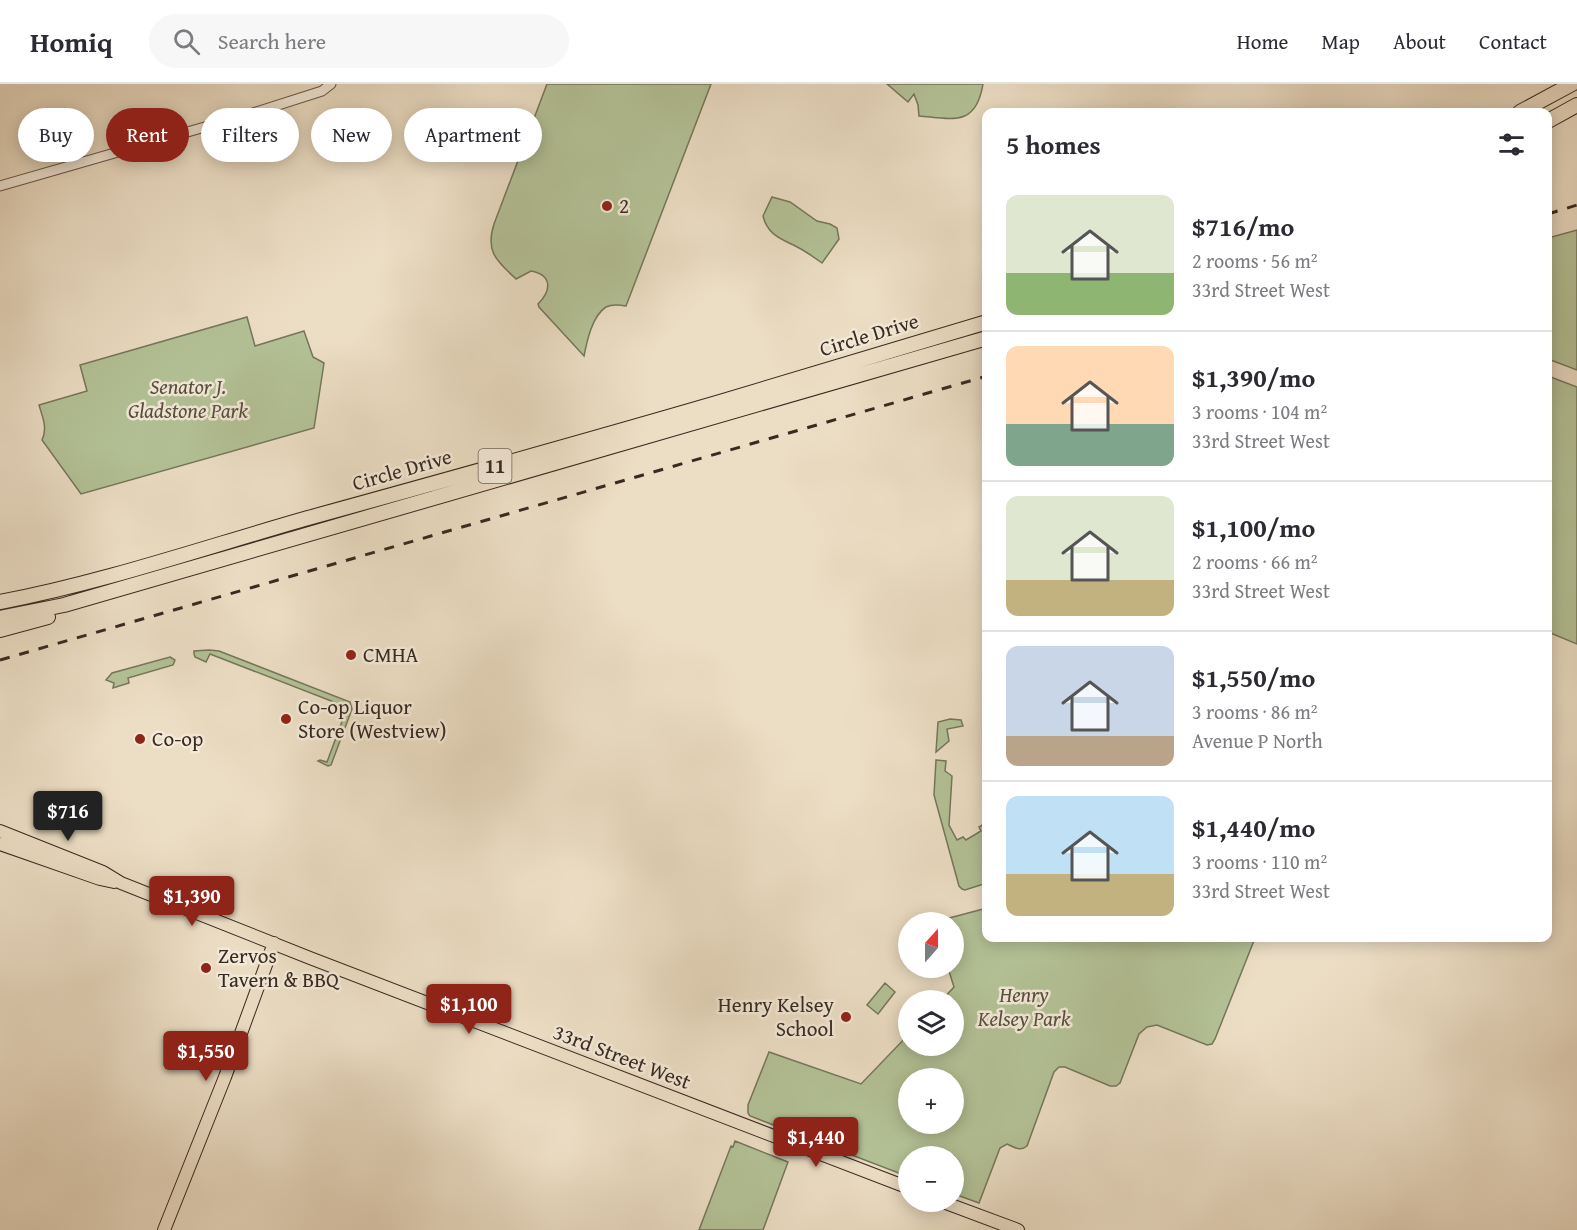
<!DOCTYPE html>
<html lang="en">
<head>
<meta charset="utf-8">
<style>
  body { margin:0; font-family:"Gentium Book Plus",serif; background:#f7f7f7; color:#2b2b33; height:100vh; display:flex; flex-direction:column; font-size:22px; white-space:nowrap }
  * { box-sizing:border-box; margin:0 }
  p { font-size:20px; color:#7c7c81 }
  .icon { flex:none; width:33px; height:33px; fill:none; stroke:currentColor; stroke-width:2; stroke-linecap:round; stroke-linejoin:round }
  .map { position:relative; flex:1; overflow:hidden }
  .drawer { position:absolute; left:982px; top:24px; width:570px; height:834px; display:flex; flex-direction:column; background:#fff; border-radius:12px; box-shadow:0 3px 15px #0003 }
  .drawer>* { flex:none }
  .top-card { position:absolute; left:18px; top:24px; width:570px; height:54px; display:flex; gap:12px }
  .needle { width:39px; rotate:21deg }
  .fabs { position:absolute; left:898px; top:828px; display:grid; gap:12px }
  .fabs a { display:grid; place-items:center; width:66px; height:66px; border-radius:50%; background:#fff; box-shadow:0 3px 15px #0003; font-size:30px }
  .price { position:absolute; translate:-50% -51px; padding:0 14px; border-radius:6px; background:#8f2418; color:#fff; font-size:20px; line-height:39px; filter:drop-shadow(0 2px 3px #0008) }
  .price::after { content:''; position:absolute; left:50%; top:36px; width:18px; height:14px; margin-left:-9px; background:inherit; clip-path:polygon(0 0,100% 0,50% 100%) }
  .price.on { background:#222; color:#fff }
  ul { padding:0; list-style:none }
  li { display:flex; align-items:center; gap:18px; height:150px; padding:0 24px }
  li+li { border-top:2px solid #e1e1e2 }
  li span { display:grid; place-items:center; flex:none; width:168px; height:120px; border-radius:12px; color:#555 }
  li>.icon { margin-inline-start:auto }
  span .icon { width:72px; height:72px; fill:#fffc; stroke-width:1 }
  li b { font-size:26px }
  h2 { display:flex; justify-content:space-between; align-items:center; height:72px; padding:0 24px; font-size:26px }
  .chip { padding:0 21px; border-radius:27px; background:#fff; box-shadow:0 3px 15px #0003; font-size:21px; line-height:54px }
  .chip.on { background:#8f2418; color:#fff }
  header { display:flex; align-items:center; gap:36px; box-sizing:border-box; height:84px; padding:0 30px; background:#fff; border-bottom:2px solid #e1e1e2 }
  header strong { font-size:28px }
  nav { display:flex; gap:33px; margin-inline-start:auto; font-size:21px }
  .search { width:420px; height:54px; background:#f7f7f7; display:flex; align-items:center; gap:15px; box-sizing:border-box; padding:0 21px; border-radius:33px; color:#7c7c81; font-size:22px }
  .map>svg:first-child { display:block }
  .green { fill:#b4c297; stroke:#76765c; stroke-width:1.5; fill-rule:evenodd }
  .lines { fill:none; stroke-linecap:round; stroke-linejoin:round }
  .minor-casing { stroke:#66564a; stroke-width:11 }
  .major-casing { stroke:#392921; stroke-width:14 }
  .highway-casing { stroke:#392921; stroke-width:16 }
  .minor { stroke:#f3ead9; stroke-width:9 }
  .major { stroke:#ecdec5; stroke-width:12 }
  .highway { stroke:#ecdec5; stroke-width:14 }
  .rail { stroke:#392921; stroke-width:3; stroke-dasharray:10 10; stroke-linecap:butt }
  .poi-dot { fill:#8f2418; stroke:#f3ead9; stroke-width:2 }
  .labels { text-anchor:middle; stroke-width:5; stroke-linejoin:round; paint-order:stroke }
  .shield { fill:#f3ead9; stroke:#716358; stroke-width:1.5 }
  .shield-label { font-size:20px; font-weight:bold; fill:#392921 }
  .poi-label { font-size:21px; fill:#392921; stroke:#f3ead9; text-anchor:start }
  .street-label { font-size:21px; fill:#392921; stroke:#f3ead9 }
  .park-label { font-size:21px; font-style:italic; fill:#584f3e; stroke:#f3ead9 }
</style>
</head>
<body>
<header>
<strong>Homiq</strong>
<div class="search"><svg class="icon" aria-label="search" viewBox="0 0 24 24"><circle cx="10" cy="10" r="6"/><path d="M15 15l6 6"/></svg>Search here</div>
<nav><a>Home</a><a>Map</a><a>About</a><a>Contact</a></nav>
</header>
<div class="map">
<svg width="1577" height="1146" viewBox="0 0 1577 1146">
  <rect width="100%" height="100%" fill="#ecdec5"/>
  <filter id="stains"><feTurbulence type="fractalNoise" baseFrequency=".00333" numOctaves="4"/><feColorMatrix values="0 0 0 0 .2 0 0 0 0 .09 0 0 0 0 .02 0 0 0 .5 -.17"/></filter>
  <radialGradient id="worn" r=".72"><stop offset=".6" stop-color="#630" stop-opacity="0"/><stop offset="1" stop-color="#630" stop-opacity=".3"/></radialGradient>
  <path class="green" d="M 547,0 L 711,0 L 626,222 C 620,221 612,220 606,223 C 592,232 587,257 584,272 L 539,223 L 538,220 C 552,206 552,191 531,187 L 516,195 C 497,177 485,168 494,140 Z
    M 887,0 L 983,0 C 976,43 953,35 919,32 L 918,21 L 914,10 L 908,18 Z
    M 772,113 L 790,118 L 817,137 L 830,140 L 837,144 L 839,155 L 822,179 C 815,174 808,169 801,165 C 785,156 768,153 763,132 Z
    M 1577,146 L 1577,286 L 1548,275 L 1548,154 Z
    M 247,233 L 255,262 L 304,247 L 313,273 L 324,279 L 314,344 L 81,410 L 42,356 C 48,344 42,332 39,321 L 87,307 L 80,281 Z
    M 1548,292 L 1577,303 L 1577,560 L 1548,548 Z
    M 209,566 L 219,567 L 350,618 L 352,625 L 331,681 L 328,682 L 318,677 L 320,676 L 327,678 L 344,632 L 336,629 L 339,620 L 210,570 L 206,578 L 195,573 L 194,570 L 194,567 Z
    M 170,573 L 175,576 L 173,581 L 128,594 L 129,599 L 113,604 L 114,599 L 106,596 L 112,589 Z
    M 950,635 L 961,636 L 963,642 L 947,645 L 949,657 L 936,668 L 938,638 Z
    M 936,676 L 946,677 L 945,687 L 952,692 L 949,741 L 957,756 L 963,753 L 966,756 L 981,747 L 979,743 L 987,738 L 987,764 L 983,771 L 987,774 L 987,799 L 965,806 L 962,805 L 959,802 L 934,711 Z
    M 987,824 L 987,854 L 1255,854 L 1215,955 L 1212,960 L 1207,961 L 1157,941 L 1147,943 L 1139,950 L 1120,999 L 1116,1002 L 1110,1002 L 1065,983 L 1059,983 L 1054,988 L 1027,1062 C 1020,1068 1014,1063 1007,1060 L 1000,1064 L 979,1119 L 954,1110 L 954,1072 L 909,1072 L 909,1093 L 750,1032 L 748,1029 L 748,1021 L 769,968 L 861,1000 L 909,950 L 909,962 L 954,962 L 954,916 L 942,916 L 954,903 L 948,884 L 954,884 L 954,838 L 934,838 ZM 909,994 L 954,994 L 954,1040 L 909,1040 Z
    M 885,899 L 895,908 L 878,930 L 867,921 Z
    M 735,1057 L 788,1078 L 763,1146 L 699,1146 L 731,1062 L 733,1063 Z"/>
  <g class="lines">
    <defs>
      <path id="minor" d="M 0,102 L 250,30 L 322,7 L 331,0"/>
      <path id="major" d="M 0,747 L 103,788 L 121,799 L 310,874 L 909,1104
        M 0,760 L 100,795 L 114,798
        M 943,1118 L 1018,1146
        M 164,1146 L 225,993 L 274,859"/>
      <path id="highway" d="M 1520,28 L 1572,0
        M 1548,37 L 1577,21
        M 0,518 C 105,498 206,463 308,434 C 446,396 583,358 720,318 C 809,292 898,264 987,238
        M 0,534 L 64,521 L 987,254
        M 0,546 L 48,533"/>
    </defs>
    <use href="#minor" class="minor-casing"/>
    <use href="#major" class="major-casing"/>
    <use href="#highway" class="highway-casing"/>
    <use href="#minor" class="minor"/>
    <use href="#major" class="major"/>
    <use href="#highway" class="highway"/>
    <path class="rail" d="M 1548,130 L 1577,121
      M 0,576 L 987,292"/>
  </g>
  <g class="poi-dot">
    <circle cx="607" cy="122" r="6"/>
    <circle cx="351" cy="571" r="6"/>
    <circle cx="286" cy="635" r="6"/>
    <circle cx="140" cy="655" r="6"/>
    <circle cx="206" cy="884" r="6"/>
    <circle cx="846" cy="933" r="6"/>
  </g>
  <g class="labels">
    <rect class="shield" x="478.5" y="365" width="33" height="34" rx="4.5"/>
    <g class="shield-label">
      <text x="495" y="389">11</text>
    </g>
    <g class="poi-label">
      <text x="619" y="129">2</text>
      <text x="363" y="578">CMHA</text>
      <text x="298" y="630">Co-op Liquor<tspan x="298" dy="24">Store (Westview)</tspan></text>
      <text x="152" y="662">Co-op</text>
      <text x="218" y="879">Zervos<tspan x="218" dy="24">Tavern &amp; BBQ</tspan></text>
      <text x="834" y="928" text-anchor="end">Henry Kelsey<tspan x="834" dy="24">School</tspan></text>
    </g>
    <g class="street-label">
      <text transform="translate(869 251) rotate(-17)" y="7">Circle Drive</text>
      <text transform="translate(402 386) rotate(-16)" y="7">Circle Drive</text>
      <text transform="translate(622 973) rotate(21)" y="7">33rd Street West</text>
    </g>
    <g class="park-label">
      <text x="188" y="310">Senator J.<tspan x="188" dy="24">Gladstone Park</tspan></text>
      <text x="1024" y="918">Henry<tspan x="1024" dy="24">Kelsey Park</tspan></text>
    </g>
  </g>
  <rect width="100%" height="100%" filter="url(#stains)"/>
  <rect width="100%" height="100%" fill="url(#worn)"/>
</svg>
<div class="fabs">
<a><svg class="needle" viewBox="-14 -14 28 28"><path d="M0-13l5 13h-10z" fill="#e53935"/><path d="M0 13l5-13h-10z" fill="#7c7c81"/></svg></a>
<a><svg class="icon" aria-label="layers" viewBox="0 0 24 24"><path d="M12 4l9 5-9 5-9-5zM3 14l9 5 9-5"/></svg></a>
<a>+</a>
<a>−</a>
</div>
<b class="price on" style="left:68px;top:758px">$716</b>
<b class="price" style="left:192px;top:843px">$1,390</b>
<b class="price" style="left:469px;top:951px">$1,100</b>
<b class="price" style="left:206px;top:998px">$1,550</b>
<b class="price" style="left:816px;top:1084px">$1,440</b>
<div class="top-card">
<a class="chip">Buy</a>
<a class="chip on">Rent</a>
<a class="chip">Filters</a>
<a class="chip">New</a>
<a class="chip">Apartment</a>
</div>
<section class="drawer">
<h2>5 homes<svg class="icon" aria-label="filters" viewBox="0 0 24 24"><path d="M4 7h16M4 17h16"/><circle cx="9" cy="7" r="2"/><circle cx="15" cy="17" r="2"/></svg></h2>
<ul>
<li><span style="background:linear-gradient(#dfe7d0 65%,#8fb573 0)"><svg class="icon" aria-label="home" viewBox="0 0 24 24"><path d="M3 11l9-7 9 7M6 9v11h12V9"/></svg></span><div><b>$716/mo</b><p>2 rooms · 56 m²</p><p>33rd Street West</p></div></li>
<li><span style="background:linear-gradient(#ffd9b3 65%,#7fa58c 0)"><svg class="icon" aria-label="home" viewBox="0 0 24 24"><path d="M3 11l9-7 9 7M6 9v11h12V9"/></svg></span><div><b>$1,390/mo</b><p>3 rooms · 104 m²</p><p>33rd Street West</p></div></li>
<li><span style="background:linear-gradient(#dfe7d0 70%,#c2b280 0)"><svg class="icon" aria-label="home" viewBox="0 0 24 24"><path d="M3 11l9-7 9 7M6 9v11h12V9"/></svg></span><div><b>$1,100/mo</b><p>2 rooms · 66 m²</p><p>33rd Street West</p></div></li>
<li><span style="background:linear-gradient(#c9d6e8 75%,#b9a48a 0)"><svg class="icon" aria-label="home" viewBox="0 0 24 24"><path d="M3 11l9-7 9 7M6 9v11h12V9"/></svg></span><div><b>$1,550/mo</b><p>3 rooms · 86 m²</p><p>Avenue P North</p></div></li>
<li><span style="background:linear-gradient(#bfe0f5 65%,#c2b280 0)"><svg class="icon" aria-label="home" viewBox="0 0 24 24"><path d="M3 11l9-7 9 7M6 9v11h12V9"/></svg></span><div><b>$1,440/mo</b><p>3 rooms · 110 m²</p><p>33rd Street West</p></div></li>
</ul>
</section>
</div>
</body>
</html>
